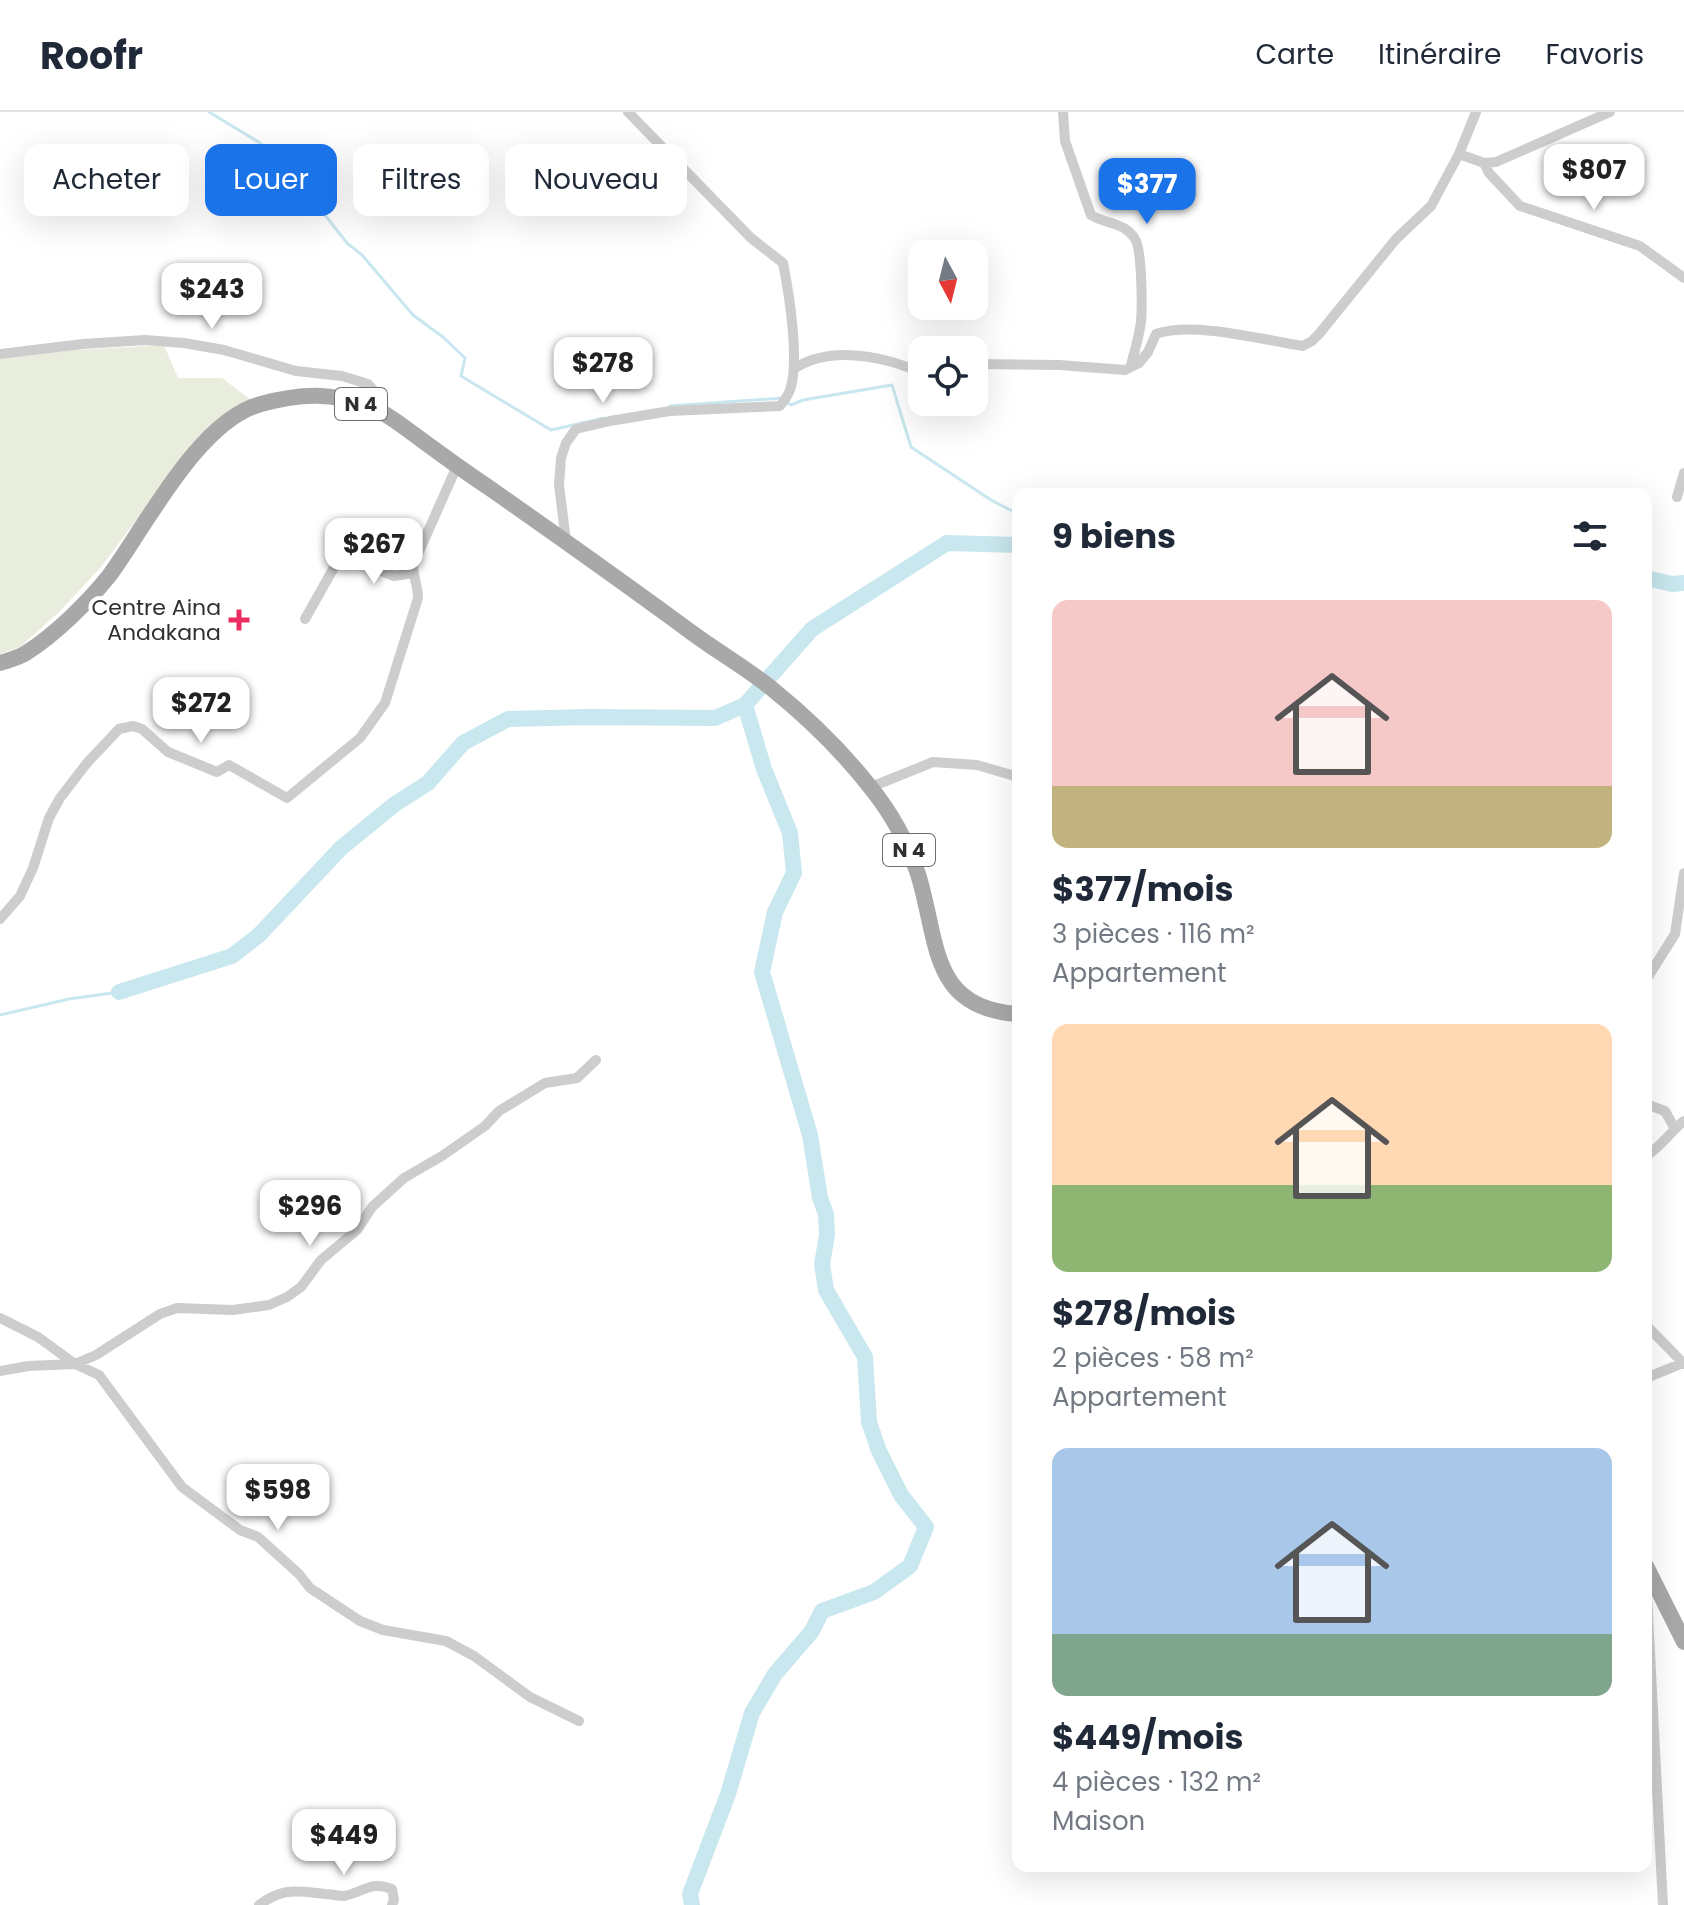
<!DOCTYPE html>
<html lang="fr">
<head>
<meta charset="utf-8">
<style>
  body { margin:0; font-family:Poppins,sans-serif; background:#f6f6f7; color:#1f2937; height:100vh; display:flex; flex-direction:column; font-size:30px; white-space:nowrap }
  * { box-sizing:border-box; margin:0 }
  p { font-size:26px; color:#747a83 }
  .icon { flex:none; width:44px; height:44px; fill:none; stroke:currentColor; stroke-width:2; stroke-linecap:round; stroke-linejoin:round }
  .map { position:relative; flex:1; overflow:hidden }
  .drawer { position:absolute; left:1012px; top:376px; width:640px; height:1384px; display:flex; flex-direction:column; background:#fff; border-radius:16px; box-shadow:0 8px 32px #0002 }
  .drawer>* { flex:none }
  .top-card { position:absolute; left:24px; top:32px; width:760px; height:72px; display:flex; gap:16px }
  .needle { width:52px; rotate:173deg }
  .controls { position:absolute; left:908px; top:128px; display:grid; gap:16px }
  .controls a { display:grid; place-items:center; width:80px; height:80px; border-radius:16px; background:#fff; box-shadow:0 8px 32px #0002; font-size:40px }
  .price { position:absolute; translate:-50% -68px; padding:0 18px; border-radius:16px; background:#fff; color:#222; font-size:26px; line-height:52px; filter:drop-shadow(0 2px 4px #0008) }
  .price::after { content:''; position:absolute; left:50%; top:48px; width:24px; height:18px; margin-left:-12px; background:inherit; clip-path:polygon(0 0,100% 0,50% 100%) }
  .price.on { background:#1a73e8; color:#fff }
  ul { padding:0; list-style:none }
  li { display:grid; align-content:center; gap:16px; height:424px; padding:0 40px }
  li span { display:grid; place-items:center; height:248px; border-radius:16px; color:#555 }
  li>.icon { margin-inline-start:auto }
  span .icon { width:144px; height:144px; fill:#fffc; stroke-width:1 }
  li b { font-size:34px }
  h2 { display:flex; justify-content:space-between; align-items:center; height:96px; padding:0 40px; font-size:34px }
  .chip { padding:0 28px; border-radius:16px; background:#fff; box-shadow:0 8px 32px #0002; font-size:28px; line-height:72px }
  .chip.on { background:#1a73e8; color:#fff }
  header { display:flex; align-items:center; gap:48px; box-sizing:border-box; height:112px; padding:0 40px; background:#fff; border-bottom:2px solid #e0e1e3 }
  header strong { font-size:38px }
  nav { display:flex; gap:44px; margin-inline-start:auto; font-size:28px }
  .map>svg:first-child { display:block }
  .green { fill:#e9eddd }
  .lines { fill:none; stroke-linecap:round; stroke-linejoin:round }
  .stream { stroke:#c9e7ee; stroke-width:3 }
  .river { stroke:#c9e7ee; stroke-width:16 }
  .minor { stroke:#cdcdcd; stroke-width:10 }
  .primary { stroke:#a8a8a8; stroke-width:16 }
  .poi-dot { fill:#ed2c62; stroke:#fff; stroke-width:3 }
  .labels { text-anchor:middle; stroke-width:8; stroke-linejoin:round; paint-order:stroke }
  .shield { fill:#fff; stroke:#6e6e6e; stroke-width:2 }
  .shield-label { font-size:20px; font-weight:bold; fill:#303030 }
  .poi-label { font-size:22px; fill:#303030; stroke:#fff; text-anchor:end }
</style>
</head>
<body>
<header>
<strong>Roofr</strong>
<nav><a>Carte</a><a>Itinéraire</a><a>Favoris</a></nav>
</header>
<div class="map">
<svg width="1684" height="1793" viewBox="0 0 1684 1793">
  <rect width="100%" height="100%" fill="#fff"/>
  <path class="green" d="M 164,233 L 178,266 L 222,266 L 251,288 L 170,364 L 100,456 L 60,499 L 20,535 L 0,542 L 0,247 L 76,238 Z"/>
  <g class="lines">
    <path class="stream" d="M 209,0 L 260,31 L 301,68 L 317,93 L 347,131 L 362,143 L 413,203 L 443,225 L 465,246 L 461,264 L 551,318 L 604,306
      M 788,291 L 791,293 L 803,288 L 892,273 L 911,335 L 991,388 L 1018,402
      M 670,294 L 782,286
      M 0,903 L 69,887 L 119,880"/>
    <path class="river" d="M 1646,466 L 1672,472 L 1684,471
      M 119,880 L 232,844 L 259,823 L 341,736 L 395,692 L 428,671 L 463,631 L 508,607 L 589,605 L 715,606 L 745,593 L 812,517 L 947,431 L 1018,433
      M 692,1793 L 690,1782 L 728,1682 L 752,1601 L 775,1562 L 812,1519 L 822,1499 L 874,1480 L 910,1454 L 926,1415 L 901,1383 L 879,1339 L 869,1310 L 865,1245 L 826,1178 L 822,1152 L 827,1123 L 826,1102 L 820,1086 L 810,1023 L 762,860 L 775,800 L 794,761 L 790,721 L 764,657 L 745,593"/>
    <path class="minor" d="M 1063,0 L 1065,29 L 1091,103 C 1105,112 1125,110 1135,127 C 1142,137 1143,202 1140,216 C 1138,228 1134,241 1131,253
      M 1459,42 L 1484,51 L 1496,50 L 1610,0
      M 1484,51 L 1489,61 L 1520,94 L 1640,134 L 1684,166
      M 0,242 L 83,232 L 145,228 L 184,231 L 224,238 L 296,259 L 342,264 L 368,272 L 377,282 L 385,301
      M 974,252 L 1059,253 L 1125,258 L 1139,251 L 1148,240 L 1156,222 C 1193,209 1263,228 1303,234 L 1312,229 L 1319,222 L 1396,127 L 1431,94 L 1459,42 L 1476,0
      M 795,256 C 824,238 859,241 892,250 C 906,254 907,257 922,256
      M 1677,385 L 1684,361
      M 566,429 L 559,373 L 561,346 L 566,331 L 576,317 L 610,309 L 670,299 L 780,294 C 784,289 788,283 790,278 C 800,250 789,181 783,151 L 751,126 L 628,0
      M 305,507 L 341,443 L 394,464 L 413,461
      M 871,675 L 933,650 L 977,653 L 1018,665
      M 0,807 L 20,784 L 33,756 L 49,706 L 60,686 L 87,651 L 119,617 L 133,614 L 142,617 L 168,640 L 217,660 L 229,653 L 287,686 L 360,626 L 385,591 L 418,486 C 418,474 413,464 413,453 L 457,354
      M 1646,868 L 1675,822 L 1684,761
      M 1646,992 L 1665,999 L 1675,1017
      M 1646,1044 C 1663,1033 1669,1021 1684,1009
      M 0,1206 L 38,1225 L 75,1252 L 99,1263 L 182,1375 L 240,1418 L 258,1425 L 299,1462 L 310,1476 L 360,1509 L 383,1518 L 446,1529 L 474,1544 L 530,1585 L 579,1609
      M 1646,1213 L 1684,1252
      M 0,1259 L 28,1254 L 75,1252 L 96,1243 L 160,1202 L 177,1196 L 233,1198 L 269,1193 L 287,1185 L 301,1175 L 321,1148 L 357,1118 L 372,1095 L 404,1066 L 442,1044 L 485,1014 L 499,999 L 545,971 L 577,966 L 596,948
      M 1646,1266 L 1683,1251
      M 1646,1463 L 1663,1793
      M 259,1793 C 284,1775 296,1779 325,1782 C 331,1782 338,1784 344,1784 C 362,1781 371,1768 392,1777 L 394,1788 L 392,1793"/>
    <path class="primary" d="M 0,551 C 9,548 18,546 26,541 C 56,522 87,491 109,464 C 146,414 198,309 261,292 C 301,281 332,280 371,295 C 389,302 403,315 419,326 C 442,343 464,359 488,375 C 558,424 627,473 695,523 C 720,541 747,557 771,576 C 807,605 842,639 871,676 C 891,701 908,732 918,762 C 939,829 929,896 1018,902
      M 1646,1454 L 1684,1530"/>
  </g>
  <path class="poi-dot" d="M235 496h8v8h8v8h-8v8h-8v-8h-8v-8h8z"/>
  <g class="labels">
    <g class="shield">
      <rect x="335" y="276" width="52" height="32" rx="6"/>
      <rect x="883" y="722" width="52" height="32" rx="6"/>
    </g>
    <g class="shield-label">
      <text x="361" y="299">N 4</text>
      <text x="909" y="745">N 4</text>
    </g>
    <g class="poi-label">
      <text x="221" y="503">Centre Aina<tspan x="221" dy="25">Andakana</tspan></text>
    </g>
  </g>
</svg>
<div class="controls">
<a><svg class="needle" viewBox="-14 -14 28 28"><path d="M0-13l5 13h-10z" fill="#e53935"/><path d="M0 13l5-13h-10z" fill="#747a83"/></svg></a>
<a><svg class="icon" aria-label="locate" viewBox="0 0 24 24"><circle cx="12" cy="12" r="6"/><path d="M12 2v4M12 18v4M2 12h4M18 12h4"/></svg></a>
</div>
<b class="price" style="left:1594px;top:100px">$807</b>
<b class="price on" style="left:1147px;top:114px">$377</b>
<b class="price" style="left:212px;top:219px">$243</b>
<b class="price" style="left:603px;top:293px">$278</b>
<b class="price" style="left:374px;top:474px">$267</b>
<b class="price" style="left:201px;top:633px">$272</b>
<b class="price" style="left:310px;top:1136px">$296</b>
<b class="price" style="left:278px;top:1420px">$598</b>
<b class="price" style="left:344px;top:1765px">$449</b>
<div class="top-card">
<a class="chip">Acheter</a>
<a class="chip on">Louer</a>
<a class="chip">Filtres</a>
<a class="chip">Nouveau</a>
</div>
<section class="drawer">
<h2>9 biens<svg class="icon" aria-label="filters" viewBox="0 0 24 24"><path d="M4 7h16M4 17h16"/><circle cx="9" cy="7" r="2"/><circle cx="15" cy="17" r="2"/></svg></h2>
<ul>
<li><span style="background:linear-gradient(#f6c9c9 75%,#c2b280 0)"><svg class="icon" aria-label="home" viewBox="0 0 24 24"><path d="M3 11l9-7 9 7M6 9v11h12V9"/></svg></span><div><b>$377/mois</b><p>3 pièces · 116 m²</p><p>Appartement</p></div></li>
<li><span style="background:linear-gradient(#ffd9b3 65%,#8fb573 0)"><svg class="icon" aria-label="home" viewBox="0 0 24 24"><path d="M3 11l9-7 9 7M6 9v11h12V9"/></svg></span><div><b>$278/mois</b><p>2 pièces · 58 m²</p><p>Appartement</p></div></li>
<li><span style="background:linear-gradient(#a9c7e8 75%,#7fa58c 0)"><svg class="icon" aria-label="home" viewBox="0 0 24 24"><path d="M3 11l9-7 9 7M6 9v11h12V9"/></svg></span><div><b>$449/mois</b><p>4 pièces · 132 m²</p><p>Maison</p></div></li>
</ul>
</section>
</div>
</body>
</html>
